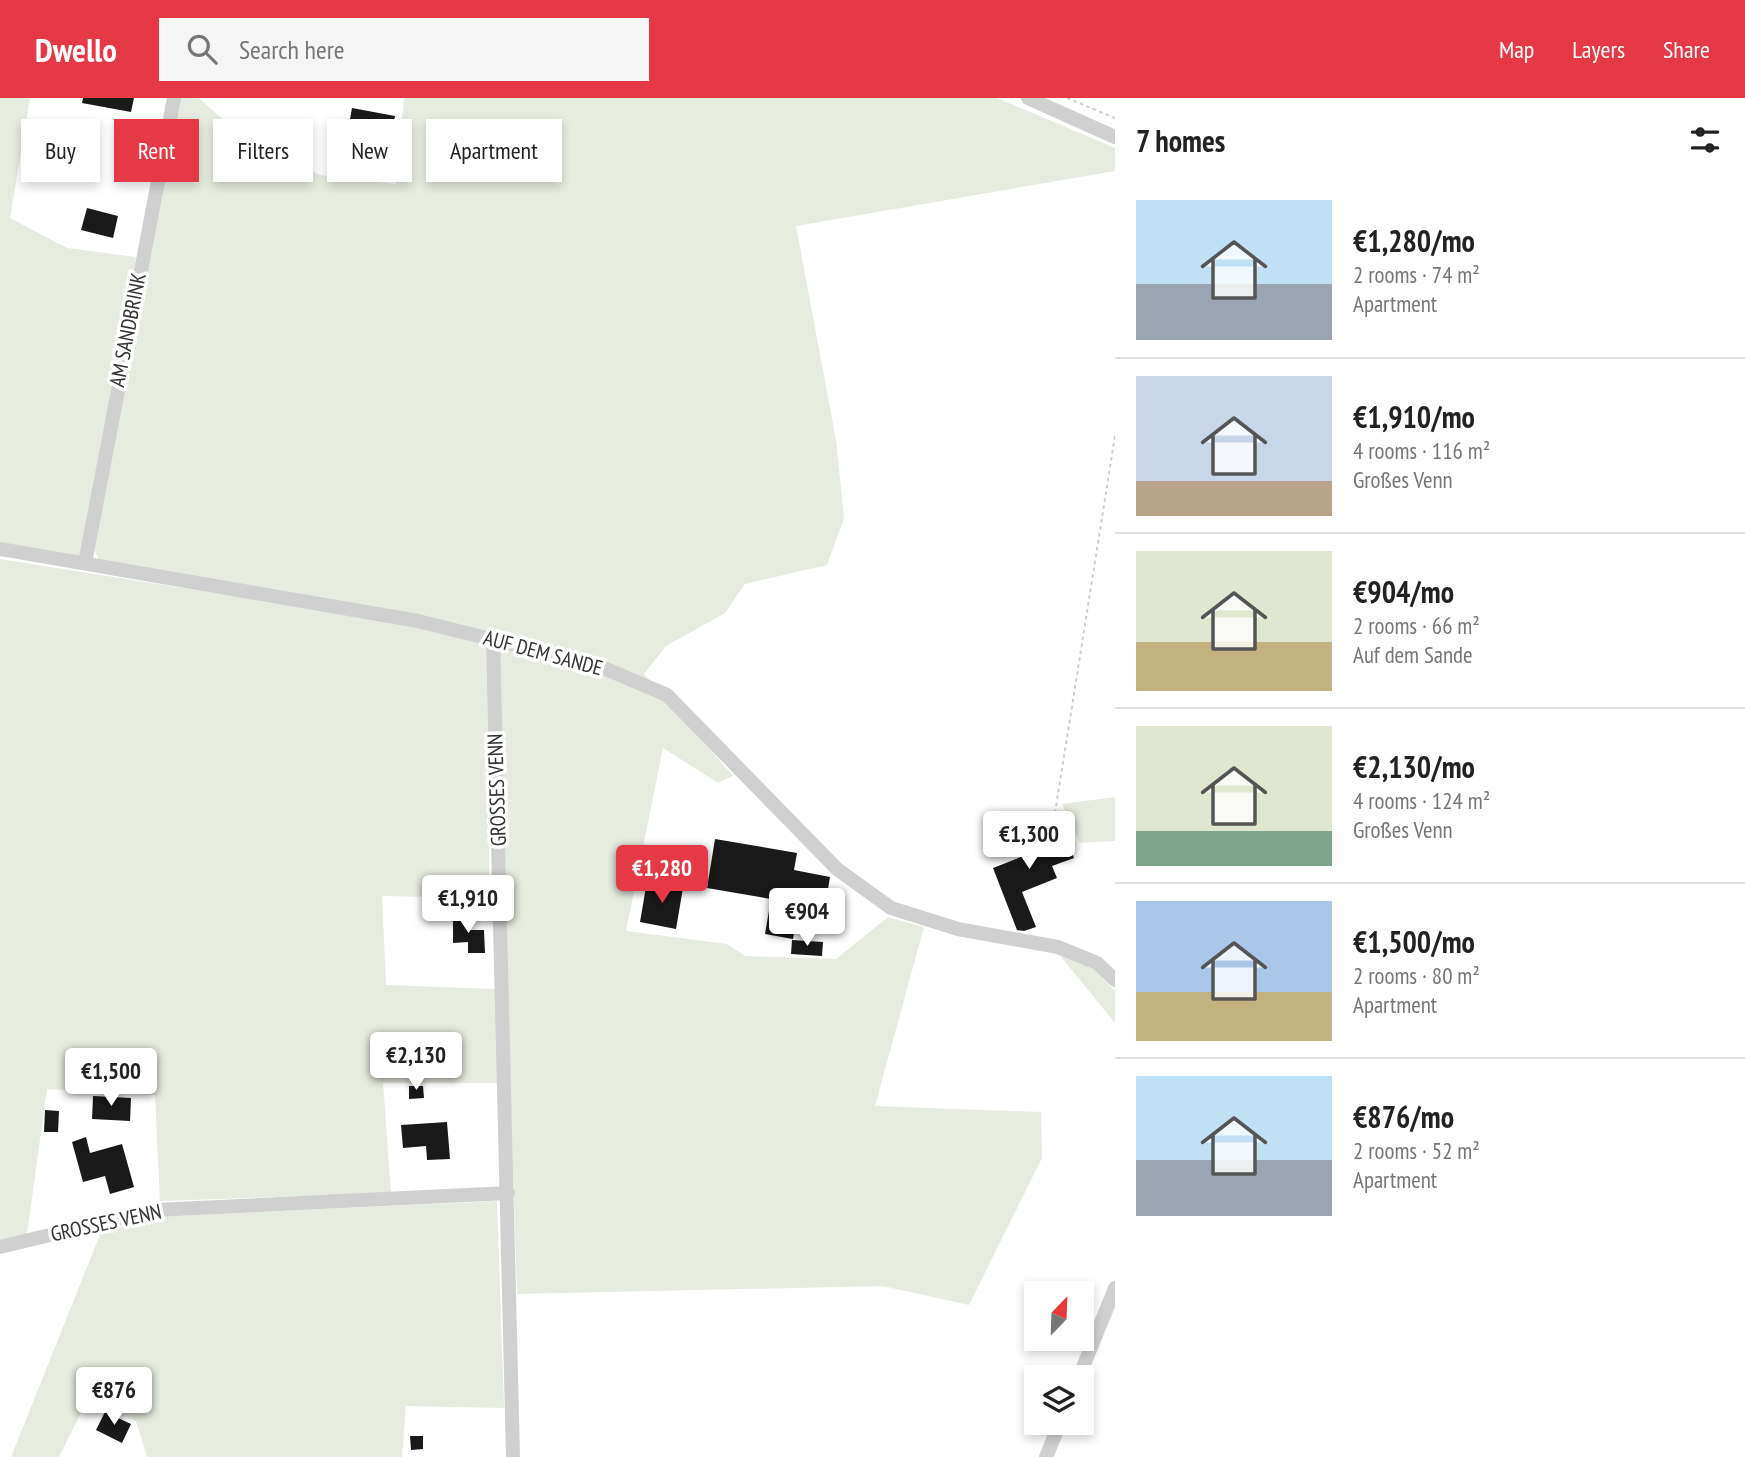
<!DOCTYPE html>
<html lang="en">
<head>
<meta charset="utf-8">
<style>
  body { margin:0; font-family:"PT Sans Narrow",sans-serif; background:#f6f6f6; color:#222; height:100vh; display:flex; flex-direction:column; font-size:26px; white-space:nowrap }
  * { box-sizing:border-box; margin:0 }
  p { font-size:23px; color:#767676 }
  .icon { flex:none; width:38px; height:38px; fill:none; stroke:currentColor; stroke-width:2; stroke-linecap:round; stroke-linejoin:round }
  .map { position:relative; flex:1; overflow:hidden }
  .details { display:flex; flex-direction:column; background:#fff; width:630px }
  .details>* { flex:none }
  .guide { position:absolute; left:21px; top:21px; width:665px; height:63px; display:flex; gap:14px }
  .needle { width:46px; rotate:23deg }
  .buttons { position:absolute; left:1024px; top:1183px; display:grid; gap:14px }
  .buttons a { display:grid; place-items:center; width:70px; height:70px; border-radius:0px; background:#fff; box-shadow:0 4px 10px #0003; font-size:35px }
  .price { position:absolute; translate:-50% -60px; padding:0 16px; border-radius:7px; background:#fff; color:#222; font-size:23px; line-height:46px; filter:drop-shadow(0 2px 4px #0008) }
  .price::after { content:''; position:absolute; left:50%; top:42px; width:21px; height:16px; margin-left:-10px; background:inherit; clip-path:polygon(0 0,100% 0,50% 100%) }
  .price.current { background:#e63946; color:#fff }
  ul { padding:0; list-style:none }
  li { display:flex; align-items:center; gap:21px; height:175px; padding:0 21px }
  li+li { border-top:2px solid #e0e0e0 }
  li span { display:grid; place-items:center; flex:none; width:196px; height:140px; border-radius:0px; color:#555 }
  li>.icon { margin-inline-start:auto }
  span .icon { width:84px; height:84px; fill:#fffc; stroke-width:1 }
  li b { font-size:30px }
  h2 { display:flex; justify-content:space-between; align-items:center; height:84px; padding:0 21px; font-size:30px }
  .pill { padding:0 24px; border-radius:0px; background:#fff; box-shadow:0 4px 10px #0003; font-size:24px; line-height:63px }
  .pill.current { background:#e63946; color:#fff }
  header { display:flex; align-items:center; gap:42px; box-sizing:border-box; height:98px; padding:0 35px; background:#e63946; color:#fff }
  header strong { font-size:33px }
  nav { display:flex; gap:38px; margin-inline-start:auto; font-size:24px }
  .search { width:490px; height:63px; background:#f6f6f6; display:flex; align-items:center; gap:18px; box-sizing:border-box; padding:0 24px; border-radius:0px; color:#767676; font-size:26px }
  main { display:flex; flex:1; min-height:0 }
  .map>svg:first-child { display:block }
  .green { fill:#e6ecdf }
  .building { fill:#1a1a1a }
  .lines { fill:none; stroke-linecap:round; stroke-linejoin:round }
  .path { stroke:#cdcdcd; stroke-width:2; stroke-dasharray:3.5 3.5; stroke-linecap:butt }
  .minor { stroke:#d0d0d0; stroke-width:14 }
  .labels { text-anchor:middle; stroke-width:7; stroke-linejoin:round; paint-order:stroke }
  .street-label { font-size:21px; fill:#333; stroke:#fff }
</style>
</head>
<body>
<header>
<strong>Dwello</strong>
<div class="search"><svg class="icon" aria-label="search" viewBox="0 0 24 24"><circle cx="10" cy="10" r="6"/><path d="M15 15l6 6"/></svg>Search here</div>
<nav><a>Map</a><a>Layers</a><a>Share</a></nav>
</header>
<main>
<div class="map">
<svg width="1115" height="1359" viewBox="0 0 1115 1359">
  <rect width="100%" height="100%" fill="#fff"/>
  <path class="green" d="M 0,0 L 30,0 L 10,120 L 67,150 L 136,159 L 80,458 L 0,444 Z
    M 179,0 L 199,0 L 240,37 L 320,77 L 396,86 L 404,0 L 997,0 L 1115,50 L 1115,73 L 796,128 L 836,342 L 844,420 L 827,467 L 745,486 L 725,515 L 666,548 L 644,576 L 733,678 L 718,685 L 663,650 L 626,833 L 727,846 L 745,858 L 836,861 L 888,819 L 924,829 L 875,1008 L 1041,1014 L 1042,1060 L 969,1207 L 883,1188 L 517,1196 L 506,846 L 490,604 L 489,800 L 382,798 L 386,887 L 495,891 L 498,985 L 383,985 L 391,1095 L 160,1103 L 155,997 L 47,991 L 27,1136 L 0,1142 L 0,461 L 310,510 L 104,473 L 89,441 Z
    M 1115,699 L 1115,743 L 1080,745 L 1062,706 Z
    M 1058,855 L 1095,872 L 1115,893 L 1115,925 Z
    M 497,1103 L 504,1310 L 406,1308 L 402,1359 L 147,1359 L 136,1323 L 87,1303 L 59,1359 L 11,1359 L 101,1134 L 153,1119 Z"/>
  <path class="building" d="M 83,0 L 134,0 L 131,14 L 82,5 Z
    M 352,10 L 395,18 L 390,44 L 366,39 L 365,46 L 339,41 L 342,26 L 349,27 Z
    M 52,23 L 73,31 L 67,48 L 46,40 Z
    M 126,40 L 148,45 L 143,68 L 121,64 Z
    M 87,110 L 118,118 L 113,140 L 81,132 Z
    M 1033,722 L 1045,751 L 1067,743 L 1074,760 L 1052,768 L 1057,780 L 1022,794 L 1036,829 L 1024,833 L 1017,832 L 993,770 L 1021,759 L 1010,731 Z
    M 715,741 L 797,755 L 794,772 L 830,779 L 826,803 L 790,796 L 786,817 L 797,819 L 793,841 L 765,836 L 771,801 L 707,790 Z
    M 647,783 L 683,790 L 676,831 L 640,824 Z
    M 453,818 L 467,818 L 470,832 L 484,832 L 485,855 L 468,855 L 468,844 L 453,845 Z
    M 792,842 L 823,844 L 822,858 L 791,856 Z
    M 409,988 L 423,988 L 424,1000 L 409,1001 Z
    M 93,998 L 131,1000 L 130,1023 L 92,1021 Z
    M 45,1012 L 59,1013 L 58,1034 L 44,1034 Z
    M 447,1024 L 450,1061 L 427,1062 L 426,1048 L 403,1050 L 401,1027 Z
    M 86,1039 L 90,1055 L 122,1046 L 134,1089 L 110,1096 L 105,1078 L 83,1084 L 72,1044 Z
    M 105,1314 L 131,1326 L 122,1345 L 96,1332 Z
    M 410,1338 L 423,1338 L 423,1351 L 411,1352 Z"/>
  <g class="lines">
    <path class="path" d="M 1067,0 L 1115,20
      M 1055,715 L 1115,338"/>
    <path class="minor" d="M 1028,0 L 1115,39
      M 0,451 L 418,523 L 599,568 L 667,597 L 837,771 L 891,810 L 958,831 L 1058,849 L 1097,865 L 1115,882
      M 85,465 L 174,0
      M 493,541 L 513,1359
      M 0,1149 L 155,1112 L 508,1095
      M 1079,1279 L 1115,1190
      M 1046,1359 L 1060,1325"/>
  </g>
  <g class="labels">
    <g class="street-label">
      <text transform="translate(128 232) rotate(-79)" y="7">AM SANDBRINK</text>
      <text transform="translate(543 555) rotate(15)" y="7">AUF DEM SANDE</text>
      <text transform="translate(497 692) rotate(-92)" y="7">GROSSES VENN</text>
      <text transform="translate(106 1125) rotate(-12)" y="7">GROSSES VENN</text>
    </g>
  </g>
</svg>
<div class="buttons">
<a><svg class="needle" viewBox="-14 -14 28 28"><path d="M0-13l5 13h-10z" fill="#e53935"/><path d="M0 13l5-13h-10z" fill="#767676"/></svg></a>
<a><svg class="icon" aria-label="layers" viewBox="0 0 24 24"><path d="M12 4l9 5-9 5-9-5zM3 14l9 5 9-5"/></svg></a>
</div>
<b class="price" style="left:1029px;top:773px">€1,300</b>
<b class="price current" style="left:662px;top:807px">€1,280</b>
<b class="price" style="left:468px;top:837px">€1,910</b>
<b class="price" style="left:807px;top:850px">€904</b>
<b class="price" style="left:416px;top:994px">€2,130</b>
<b class="price" style="left:111px;top:1010px">€1,500</b>
<b class="price" style="left:114px;top:1329px">€876</b>
<div class="guide">
<a class="pill">Buy</a>
<a class="pill current">Rent</a>
<a class="pill">Filters</a>
<a class="pill">New</a>
<a class="pill">Apartment</a>
</div>
</div>
<section class="details">
<h2>7 homes<svg class="icon" aria-label="filters" viewBox="0 0 24 24"><path d="M4 7h16M4 17h16"/><circle cx="9" cy="7" r="2"/><circle cx="15" cy="17" r="2"/></svg></h2>
<ul>
<li><span style="background:linear-gradient(#bfe0f5 60%,#9aa5b1 0)"><svg class="icon" aria-label="home" viewBox="0 0 24 24"><path d="M3 11l9-7 9 7M6 9v11h12V9"/></svg></span><div><b>€1,280/mo</b><p>2 rooms · 74 m²</p><p>Apartment</p></div></li>
<li><span style="background:linear-gradient(#c9d6e8 75%,#b9a48a 0)"><svg class="icon" aria-label="home" viewBox="0 0 24 24"><path d="M3 11l9-7 9 7M6 9v11h12V9"/></svg></span><div><b>€1,910/mo</b><p>4 rooms · 116 m²</p><p>Großes Venn</p></div></li>
<li><span style="background:linear-gradient(#dfe7d0 65%,#c2b280 0)"><svg class="icon" aria-label="home" viewBox="0 0 24 24"><path d="M3 11l9-7 9 7M6 9v11h12V9"/></svg></span><div><b>€904/mo</b><p>2 rooms · 66 m²</p><p>Auf dem Sande</p></div></li>
<li><span style="background:linear-gradient(#dfe7d0 75%,#7fa58c 0)"><svg class="icon" aria-label="home" viewBox="0 0 24 24"><path d="M3 11l9-7 9 7M6 9v11h12V9"/></svg></span><div><b>€2,130/mo</b><p>4 rooms · 124 m²</p><p>Großes Venn</p></div></li>
<li><span style="background:linear-gradient(#a9c7e8 65%,#c2b280 0)"><svg class="icon" aria-label="home" viewBox="0 0 24 24"><path d="M3 11l9-7 9 7M6 9v11h12V9"/></svg></span><div><b>€1,500/mo</b><p>2 rooms · 80 m²</p><p>Apartment</p></div></li>
<li><span style="background:linear-gradient(#bfe0f5 60%,#9aa5b1 0)"><svg class="icon" aria-label="home" viewBox="0 0 24 24"><path d="M3 11l9-7 9 7M6 9v11h12V9"/></svg></span><div><b>€876/mo</b><p>2 rooms · 52 m²</p><p>Apartment</p></div></li>
</ul>
</section>
</main>
</body>
</html>
